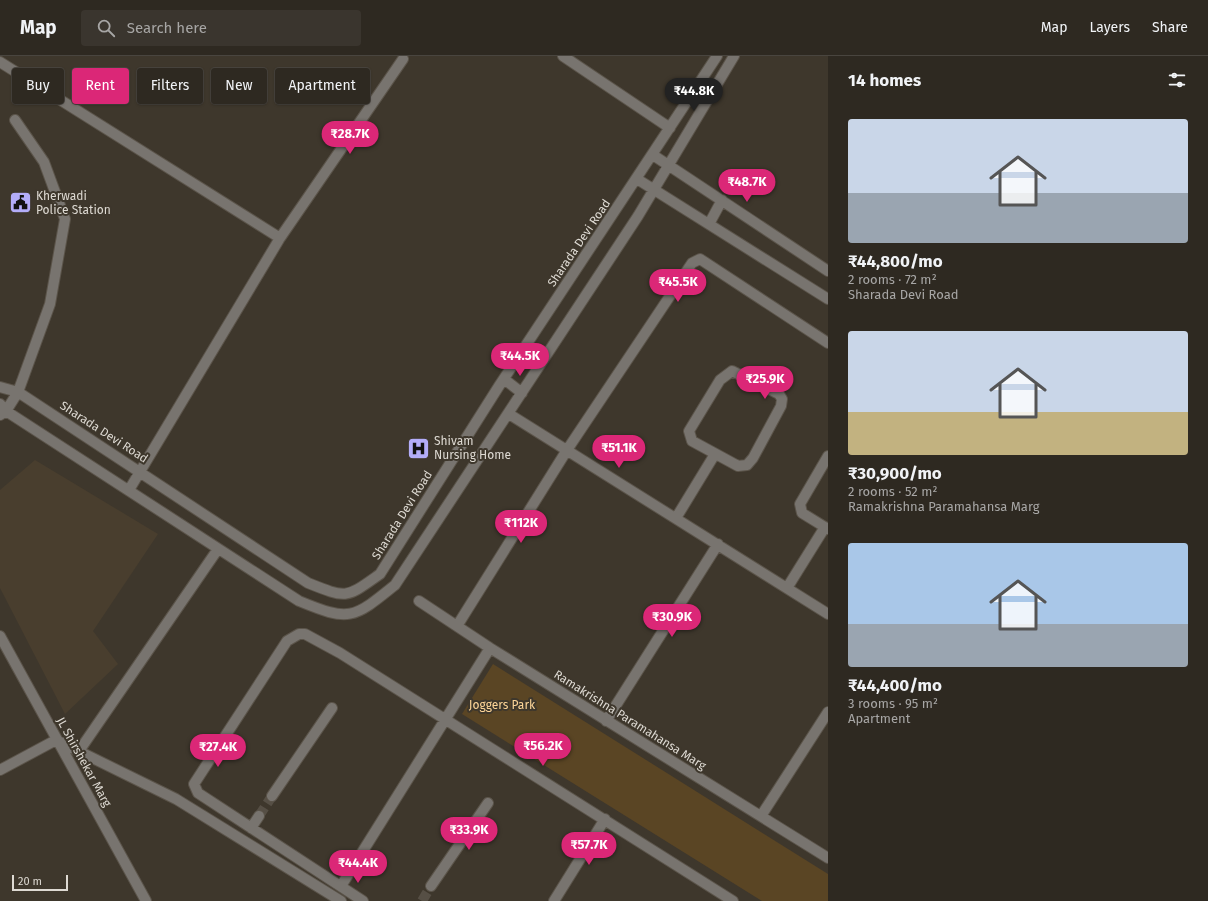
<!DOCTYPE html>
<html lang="en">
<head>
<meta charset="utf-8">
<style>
  body { margin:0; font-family:"Fira Sans",sans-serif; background:#3a352e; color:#f1f3f6; height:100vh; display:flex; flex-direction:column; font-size:15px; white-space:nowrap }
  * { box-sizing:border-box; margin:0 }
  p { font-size:13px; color:#a7a6a5 }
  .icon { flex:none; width:22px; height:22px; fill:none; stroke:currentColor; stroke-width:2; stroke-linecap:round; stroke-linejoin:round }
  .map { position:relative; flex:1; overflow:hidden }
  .panel { display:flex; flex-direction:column; background:#2e2921; width:380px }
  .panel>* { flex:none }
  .guide { position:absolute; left:12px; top:12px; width:380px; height:36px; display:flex; gap:8px }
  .scale { position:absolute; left:12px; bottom:10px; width:56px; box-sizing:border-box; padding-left:4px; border:2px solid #dedad3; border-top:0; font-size:11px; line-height:14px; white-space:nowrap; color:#dedad3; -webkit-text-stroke:3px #3e372c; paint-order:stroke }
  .price { position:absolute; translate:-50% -34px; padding:0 9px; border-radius:14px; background:#db2777; color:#fff; font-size:13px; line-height:26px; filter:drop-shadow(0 1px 2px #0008) }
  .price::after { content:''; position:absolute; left:50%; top:24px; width:12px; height:9px; margin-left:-6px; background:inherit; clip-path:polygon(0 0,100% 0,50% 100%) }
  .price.active { background:#222; color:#fff }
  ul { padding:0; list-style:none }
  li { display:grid; align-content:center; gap:8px; height:212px; padding:0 20px }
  li span { display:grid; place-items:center; height:124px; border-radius:4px; color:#555 }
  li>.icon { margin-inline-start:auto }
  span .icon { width:72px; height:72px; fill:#fffc; stroke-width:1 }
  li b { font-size:17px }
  h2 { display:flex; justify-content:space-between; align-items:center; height:48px; padding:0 20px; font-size:17px }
  .chip { padding:0 14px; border-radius:4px; background:#2e2921; box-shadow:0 1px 3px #0004,0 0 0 1px #49453f; font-size:14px; line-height:36px }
  .chip.active { background:#db2777; color:#fff }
  header { display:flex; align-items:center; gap:24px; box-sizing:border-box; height:56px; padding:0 20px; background:#2e2921; border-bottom:1px solid #49453f }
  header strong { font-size:19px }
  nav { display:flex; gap:22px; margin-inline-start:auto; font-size:14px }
  .search { width:280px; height:36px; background:#3a352e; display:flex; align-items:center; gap:10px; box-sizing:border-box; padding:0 14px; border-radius:4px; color:#a7a6a5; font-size:15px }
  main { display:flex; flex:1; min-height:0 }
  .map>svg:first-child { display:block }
  .built { fill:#493e2e }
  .green { fill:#5a4524 }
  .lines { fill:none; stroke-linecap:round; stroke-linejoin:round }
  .minor-tunnel { stroke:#564f45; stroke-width:10; stroke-dasharray:10 5; stroke-linecap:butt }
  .minor-casing { stroke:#5b544a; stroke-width:12 }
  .minor { stroke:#78746f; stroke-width:10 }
  .labels { text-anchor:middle; stroke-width:4; stroke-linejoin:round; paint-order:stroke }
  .poi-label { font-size:12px; fill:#dedad3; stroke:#3e372c; text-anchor:start }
  .street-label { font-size:12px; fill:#dedad3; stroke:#3e372c }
  .park-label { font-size:12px; fill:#fcd497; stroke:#3e372c }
</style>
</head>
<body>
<header>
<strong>Map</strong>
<div class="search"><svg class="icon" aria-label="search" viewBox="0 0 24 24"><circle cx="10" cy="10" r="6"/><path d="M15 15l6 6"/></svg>Search here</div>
<nav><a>Map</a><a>Layers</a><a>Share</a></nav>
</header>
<main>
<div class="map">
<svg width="828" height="845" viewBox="0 0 828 845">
  <rect width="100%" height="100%" fill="#3e372c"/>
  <path class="built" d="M 35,404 L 158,478 L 93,575 L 118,608 L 65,658 L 0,532 L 0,434 Z"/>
  <path class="green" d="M 493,608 L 828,818 L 828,845 L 762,845 L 462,658 Z"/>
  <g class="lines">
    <path class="minor-tunnel" d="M 259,760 L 272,740
      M 422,845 L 431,830"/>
    <defs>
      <path id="minor" d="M 563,0 L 670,72
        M 0,6 L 280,182
        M 653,99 L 828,215
        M 637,123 L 828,243
        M 709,168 L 722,144
        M 732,315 L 779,338 L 782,343 L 781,350 L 753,402 L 747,409 L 738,410 L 692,385 L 689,375 L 720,324 Z
        M 504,323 L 522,337
        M 0,331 L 18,336 L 308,527 C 348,543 346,542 380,518 L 499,330 L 717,0
        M 0,348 L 6,355 L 299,545 C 350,566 353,563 395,529 L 638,160 L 734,0
        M 509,358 L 828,558
        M 0,359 L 6,355 L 18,336 L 50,248 L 65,163 L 44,106 L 15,64
        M 828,400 L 800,448 L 802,457 L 828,473
        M 129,434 L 280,182 L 403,3
        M 676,462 L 715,398
        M 787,532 L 825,471
        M 419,545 L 490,592 L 828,802
        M 457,570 L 567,394 L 692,207 L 700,203 L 828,287
        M 0,580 L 146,845
        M 606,665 L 718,488
        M 56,684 L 176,743 L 341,845
        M 79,695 L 218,493
        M 0,714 L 56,684
        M 272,740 L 332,652
        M 761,760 L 828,656
        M 251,772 L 259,760
        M 341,830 L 490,592
        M 431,830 L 488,747
        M 363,845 L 198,737 L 194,728 L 287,585 L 299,578 L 305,578 L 340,597 L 733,845
        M 554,845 L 605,763"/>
    </defs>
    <use href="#minor" class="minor-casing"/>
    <use href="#minor" class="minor"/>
  </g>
  <defs>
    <symbol id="civic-square" viewBox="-11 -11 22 22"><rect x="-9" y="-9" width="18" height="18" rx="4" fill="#b3adf9" stroke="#3e372c"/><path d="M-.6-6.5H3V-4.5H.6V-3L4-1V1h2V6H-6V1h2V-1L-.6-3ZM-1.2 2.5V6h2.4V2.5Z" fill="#111"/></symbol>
    <symbol id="hospital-square" viewBox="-11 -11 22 22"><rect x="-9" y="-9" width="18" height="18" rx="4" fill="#b3adf9" stroke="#3e372c"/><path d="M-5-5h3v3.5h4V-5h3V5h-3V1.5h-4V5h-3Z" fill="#111"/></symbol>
  </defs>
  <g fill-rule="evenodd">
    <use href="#civic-square" x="8" y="134" width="25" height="25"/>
    <use href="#hospital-square" x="406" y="380" width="25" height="25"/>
  </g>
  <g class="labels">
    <g class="poi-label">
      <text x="36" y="144">Kherwadi<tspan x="36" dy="14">Police Station</tspan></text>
      <text x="434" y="389">Shivam<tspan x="434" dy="14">Nursing Home</tspan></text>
    </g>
    <g class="street-label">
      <text transform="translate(579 187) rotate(-56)" y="4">Sharada Devi Road</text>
      <text transform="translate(104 376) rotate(33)" y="4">Sharada Devi Road</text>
      <text transform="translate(402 459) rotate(-58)" y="4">Sharada Devi Road</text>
      <text transform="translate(630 664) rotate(32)" y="4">Ramakrishna Paramahansa Marg</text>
      <text transform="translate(84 706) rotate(61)" y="4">JL Shirshekar Marg</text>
    </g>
    <g class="park-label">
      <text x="502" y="653">Joggers Park</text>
    </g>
  </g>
</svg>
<div class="scale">20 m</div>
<b class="price active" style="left:694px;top:56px">₹44.8K</b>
<b class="price" style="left:350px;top:99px">₹28.7K</b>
<b class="price" style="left:747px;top:147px">₹48.7K</b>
<b class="price" style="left:678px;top:247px">₹45.5K</b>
<b class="price" style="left:520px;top:321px">₹44.5K</b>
<b class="price" style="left:765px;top:344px">₹25.9K</b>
<b class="price" style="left:619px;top:413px">₹51.1K</b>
<b class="price" style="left:521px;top:488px">₹112K</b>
<b class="price" style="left:672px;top:582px">₹30.9K</b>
<b class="price" style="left:543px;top:711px">₹56.2K</b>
<b class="price" style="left:218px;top:712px">₹27.4K</b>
<b class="price" style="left:469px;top:795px">₹33.9K</b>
<b class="price" style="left:589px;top:810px">₹57.7K</b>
<b class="price" style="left:358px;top:828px">₹44.4K</b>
<div class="guide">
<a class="chip">Buy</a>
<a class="chip active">Rent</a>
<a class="chip">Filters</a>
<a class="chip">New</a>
<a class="chip">Apartment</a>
</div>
</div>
<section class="panel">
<h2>14 homes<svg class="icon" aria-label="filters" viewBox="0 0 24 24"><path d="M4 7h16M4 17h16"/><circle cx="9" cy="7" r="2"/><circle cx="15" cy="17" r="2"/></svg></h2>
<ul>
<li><span style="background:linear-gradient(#c9d6e8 60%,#9aa5b1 0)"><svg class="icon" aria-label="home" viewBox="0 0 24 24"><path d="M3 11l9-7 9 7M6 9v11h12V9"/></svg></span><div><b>₹44,800/mo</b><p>2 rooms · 72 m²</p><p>Sharada Devi Road</p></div></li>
<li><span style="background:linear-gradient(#c9d6e8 65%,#c2b280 0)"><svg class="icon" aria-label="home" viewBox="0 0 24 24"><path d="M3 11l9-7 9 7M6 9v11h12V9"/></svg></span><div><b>₹30,900/mo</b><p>2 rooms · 52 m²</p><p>Ramakrishna Paramahansa Marg</p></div></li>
<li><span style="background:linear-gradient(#a9c7e8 65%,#9aa5b1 0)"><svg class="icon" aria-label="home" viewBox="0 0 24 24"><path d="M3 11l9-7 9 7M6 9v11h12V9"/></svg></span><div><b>₹44,400/mo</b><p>3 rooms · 95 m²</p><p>Apartment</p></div></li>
</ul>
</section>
</main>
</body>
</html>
